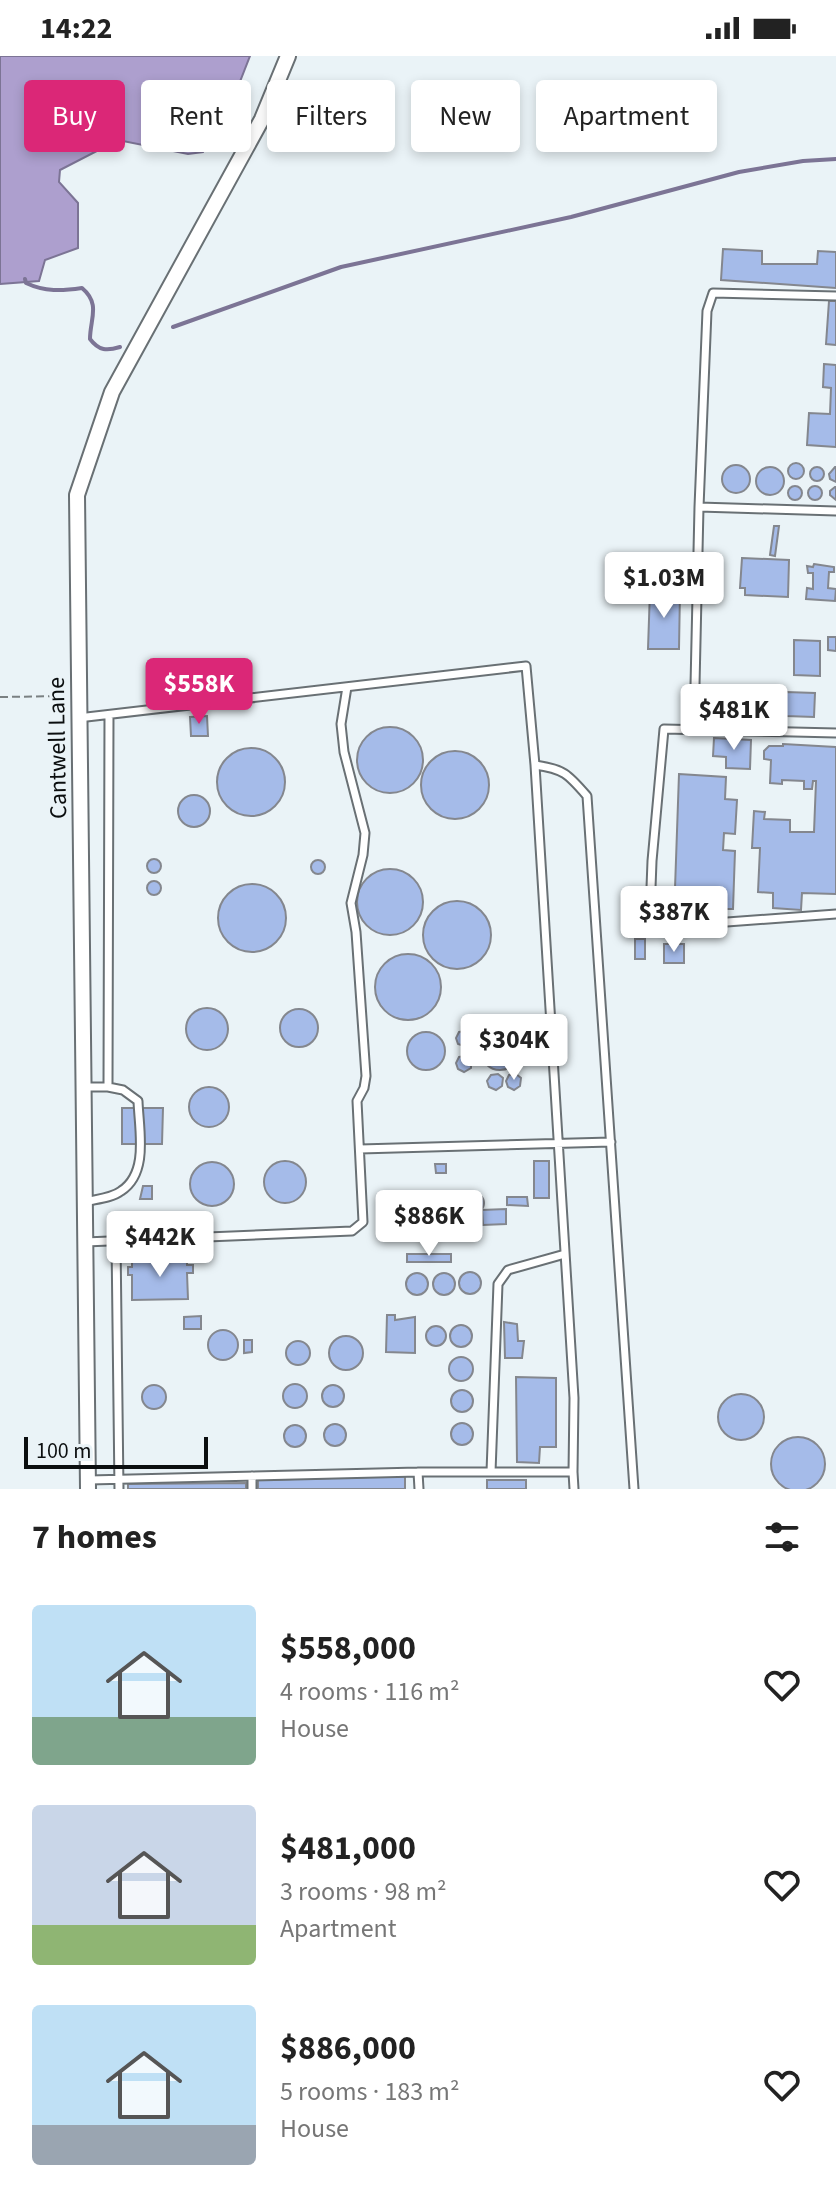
<!DOCTYPE html>
<html lang="en">
<head>
<meta charset="utf-8">
<style>
  body { margin:0; font-family:"Source Sans 3",sans-serif; background:#f2f2f2; color:#222; height:100vh; display:flex; flex-direction:column; font-size:30px; white-space:nowrap }
  * { box-sizing:border-box; margin:0 }
  p { font-size:26px; color:#767676 }
  .icon { flex:none; width:44px; height:44px; fill:none; stroke:currentColor; stroke-width:2; stroke-linecap:round; stroke-linejoin:round }
  .map { position:relative; height:1433px; overflow:hidden }
  .drawer { display:flex; flex-direction:column; background:#fff; flex:1 }
  .drawer>* { flex:none }
  .hud { position:absolute; left:24px; top:24px; width:788px; height:72px; display:flex; gap:16px }
  .scale { position:absolute; left:24px; bottom:20px; width:184px; box-sizing:border-box; padding-left:8px; border:4px solid #0b0e0f; border-top:0; font-size:22px; line-height:28px; white-space:nowrap; color:#0b0e0f; -webkit-text-stroke:6px #eaf3f7; paint-order:stroke }
  .price { position:absolute; translate:-50% -68px; padding:0 18px; border-radius:8px; background:#fff; color:#222; font-size:26px; line-height:52px; filter:drop-shadow(0 2px 4px #0008) }
  .price::after { content:''; position:absolute; left:50%; top:48px; width:24px; height:18px; margin-left:-12px; background:inherit; clip-path:polygon(0 0,100% 0,50% 100%) }
  .price.active { background:#db2777; color:#fff }
  ul { padding:0; list-style:none }
  li { display:flex; align-items:center; gap:24px; height:200px; padding:0 32px }
  li span { display:grid; place-items:center; flex:none; width:224px; height:160px; border-radius:8px; color:#555 }
  li>.icon { margin-inline-start:auto }
  span .icon { width:96px; height:96px; fill:#fffc; stroke-width:1 }
  li b { font-size:34px }
  h2 { display:flex; justify-content:space-between; align-items:center; height:96px; padding:0 32px; font-size:34px }
  .chip { padding:0 28px; border-radius:8px; background:#fff; box-shadow:0 4px 12px #0003; font-size:28px; line-height:72px }
  .chip.active { background:#db2777; color:#fff }
  .status { display:flex; justify-content:space-between; align-items:center; height:56px; padding:0 40px; background:#fff; direction:ltr }
  .status svg { height:22px; fill:currentColor }
  .map>svg:first-child { display:block }
  .water { fill:#ad9fce; stroke:#7c7495; stroke-width:2 }
  .lines { fill:none; stroke-linecap:round; stroke-linejoin:round }
  .stream { stroke:#7c7495; stroke-width:4 }
  .building { fill:#a5bbe9; stroke:#84878e; stroke-width:2 }
  .lane-casing { stroke:#697074; stroke-width:11 }
  .street-casing { stroke:#697074; stroke-width:18 }
  .path { stroke:#7a8082; stroke-width:2; stroke-dasharray:8 4; stroke-linecap:butt }
  .lane { stroke:#fff; stroke-width:7 }
  .street { stroke:#fff; stroke-width:14 }
  .labels { text-anchor:middle; stroke-width:6; stroke-linejoin:round; paint-order:stroke }
  .street-label { font-size:24px; fill:#0b0e0f; stroke:#eaf3f7 }
</style>
</head>
<body>
<div class="status"><b>14:22</b><svg viewBox="0 0 49 12"><path d="M0 12V9h3v3zM5 12V6h3v6zM10 12V3h3v9zM15 12V0h3v12zM26 1h20v11H26zM47 4h2v5h-2z"/></svg></div>
<div class="map">
<svg width="836" height="1433" viewBox="0 0 836 1433">
  <rect width="100%" height="100%" fill="#eaf3f7"/>
  <path class="water" d="M 0,0 L 250,0 L 239,28 L 203,96 L 188,98 L 118,84 L 60,114 L 59,126 L 78,147 L 78,192 L 45,204 L 39,225 L 0,228 Z"/>
  <g class="lines">
    <path class="stream" d="M 25,223 L 26,227 C 45,236 62,235 82,232 C 101,248 90,263 90,283 C 99,295 107,295 120,291
      M 173,271 L 341,211 L 571,161 L 739,116 L 803,105 L 836,103"/>
  </g>
  <path class="building" d="M 723,193 L 762,195 L 762,208 L 817,208 L 818,195 L 836,196 L 836,232 L 721,224 Z
    M 829,245 L 836,245 L 836,289 L 826,288 Z
    M 824,308 L 836,309 L 836,391 L 807,389 L 809,357 L 830,358 L 831,332 L 823,331 Z
    M788 415a8 8 0 1 1 16 0a8 8 0 1 1-16 0Z
    M722 423a14 14 0 1 1 28 0a14 14 0 1 1-28 0Z
    M810 418a7 7 0 1 1 14 0a7 7 0 1 1-14 0Z
    M 835,411 L 836,411 L 836,426 L 830,423 L 829,418 Z
    M756 425a14 14 0 1 1 28 0a14 14 0 1 1-28 0Z
    M808 437a7 7 0 1 1 14 0a7 7 0 1 1-14 0Z
    M788 437a7 7 0 1 1 14 0a7 7 0 1 1-14 0Z
    M 835,431 L 836,431 L 836,444 L 830,439 L 830,435 Z
    M 774,470 L 779,470 L 775,500 L 770,499 Z
    M 612,500 L 681,502 L 680,532 L 611,530 Z
    M 742,502 L 789,504 L 788,541 L 745,539 L 745,532 L 740,532 Z
    M 814,508 L 834,511 L 834,516 L 829,516 L 828,532 L 836,533 L 835,545 L 806,543 L 807,532 L 813,533 L 813,517 L 808,517 L 807,510 L 813,511 Z
    M 650,534 L 680,535 L 679,593 L 648,593 Z
    M 828,581 L 836,581 L 836,595 L 828,594 Z
    M 794,584 L 820,585 L 820,620 L 794,619 Z
    M 718,629 L 771,630 L 770,641 L 758,641 L 758,647 L 763,647 L 763,652 L 768,654 L 766,662 L 757,662 L 757,648 L 747,648 L 747,662 L 737,661 L 737,656 L 730,656 L 730,653 L 718,655 Z
    M 786,636 L 815,637 L 814,661 L 786,660 Z
    M 207,660 L 208,680 L 191,680 L 190,661 Z
    M357 704a33 33 0 1 1 66 0a33 33 0 1 1-66 0Z
    M 714,682 L 751,684 L 750,713 L 726,712 L 726,701 L 713,700 Z
    M 783,688 L 836,691 L 836,838 L 802,837 L 801,854 L 773,852 L 773,837 L 758,836 L 760,792 L 752,792 L 754,755 L 765,756 L 764,763 L 790,764 L 790,776 L 814,776 L 816,725 L 813,725 L 812,733 L 804,733 L 804,725 L 782,724 L 782,728 L 770,727 L 771,704 L 764,703 L 764,695 L 769,690 L 783,690 Z
    M217 726a34 34 0 1 1 68 0a34 34 0 1 1-68 0Z
    M421 729a34 34 0 1 1 68 0a34 34 0 1 1-68 0Z
    M 679,718 L 726,721 L 725,743 L 737,744 L 735,778 L 724,777 L 723,794 L 735,795 L 733,853 L 721,853 L 721,864 L 674,861 Z
    M178 755a16 16 0 1 1 32 0a16 16 0 1 1-32 0Z
    M147 810a7 7 0 1 1 14 0a7 7 0 1 1-14 0Z
    M311 811a7 7 0 1 1 14 0a7 7 0 1 1-14 0Z
    M357 846a33 33 0 1 1 66 0a33 33 0 1 1-66 0Z
    M147 832a7 7 0 1 1 14 0a7 7 0 1 1-14 0Z
    M218 862a34 34 0 1 1 68 0a34 34 0 1 1-68 0Z
    M423 879a34 34 0 1 1 68 0a34 34 0 1 1-68 0Z
    M 635,883 L 645,883 L 645,903 L 635,903 Z
    M 664,888 L 684,888 L 684,907 L 664,907 Z
    M375 931a33 33 0 1 1 66 0a33 33 0 1 1-66 0Z
    M186 973a21 21 0 1 1 42 0a21 21 0 1 1-42 0Z
    M280 972a19 19 0 1 1 38 0a19 19 0 1 1-38 0Z
    M 466,975 L 471,979 L 470,987 L 464,990 L 458,988 L 456,982 L 459,976 Z
    M481 995a19 19 0 1 1 38 0a19 19 0 1 1-38 0Z
    M407 995a19 19 0 1 1 38 0a19 19 0 1 1-38 0Z
    M 466,1000 L 471,1004 L 471,1012 L 464,1016 L 458,1013 L 456,1007 L 459,1001 Z
    M 498,1018 L 503,1022 L 502,1030 L 496,1034 L 489,1031 L 487,1025 L 491,1019 Z
    M 516,1018 L 521,1022 L 520,1030 L 514,1034 L 508,1031 L 506,1025 L 509,1019 Z
    M189 1051a20 20 0 1 1 40 0a20 20 0 1 1-40 0Z
    M 122,1052 L 163,1052 L 162,1088 L 122,1088 Z
    M264 1126a21 21 0 1 1 42 0a21 21 0 1 1-42 0Z
    M 534,1105 L 549,1105 L 549,1142 L 534,1142 Z
    M190 1128a22 22 0 1 1 44 0a22 22 0 1 1-44 0Z
    M 435,1108 L 446,1108 L 446,1117 L 436,1117 Z
    M 143,1130 L 152,1130 L 152,1143 L 140,1143 Z
    M464 1147a10 10 0 1 1 20 0a10 10 0 1 1-20 0Z
    M 507,1141 L 527,1141 L 528,1150 L 507,1149 Z
    M 506,1153 L 506,1168 L 483,1169 L 482,1154 Z
    M 146,1162 L 146,1172 L 129,1173 L 129,1163 Z
    M 407,1198 L 451,1198 L 451,1206 L 407,1206 Z
    M 187,1203 L 187,1209 L 193,1209 L 193,1217 L 187,1217 L 188,1243 L 132,1244 L 132,1219 L 128,1219 L 128,1211 L 132,1211 L 132,1204 Z
    M459 1227a11 11 0 1 1 22 0a11 11 0 1 1-22 0Z
    M406 1228a11 11 0 1 1 22 0a11 11 0 1 1-22 0Z
    M433 1228a11 11 0 1 1 22 0a11 11 0 1 1-22 0Z
    M 387,1259 L 395,1259 L 395,1264 L 415,1261 L 415,1297 L 386,1296 Z
    M 201,1260 L 201,1273 L 184,1273 L 184,1261 Z
    M 504,1266 L 517,1268 L 518,1285 L 524,1285 L 522,1302 L 505,1302 Z
    M450 1280a11 11 0 1 1 22 0a11 11 0 1 1-22 0Z
    M426 1280a10 10 0 1 1 20 0a10 10 0 1 1-20 0Z
    M208 1289a15 15 0 1 1 30 0a15 15 0 1 1-30 0Z
    M329 1297a17 17 0 1 1 34 0a17 17 0 1 1-34 0Z
    M 244,1284 L 252,1284 L 252,1296 L 244,1297 Z
    M286 1297a12 12 0 1 1 24 0a12 12 0 1 1-24 0Z
    M449 1313a12 12 0 1 1 24 0a12 12 0 1 1-24 0Z
    M 516,1321 L 556,1322 L 556,1391 L 540,1391 L 539,1407 L 517,1406 Z
    M283 1340a12 12 0 1 1 24 0a12 12 0 1 1-24 0Z
    M142 1341a12 12 0 1 1 24 0a12 12 0 1 1-24 0Z
    M322 1340a11 11 0 1 1 22 0a11 11 0 1 1-22 0Z
    M451 1345a11 11 0 1 1 22 0a11 11 0 1 1-22 0Z
    M718 1361a23 23 0 1 1 46 0a23 23 0 1 1-46 0Z
    M451 1378a11 11 0 1 1 22 0a11 11 0 1 1-22 0Z
    M324 1379a11 11 0 1 1 22 0a11 11 0 1 1-22 0Z
    M284 1380a11 11 0 1 1 22 0a11 11 0 1 1-22 0Z
    M771 1408a27 27 0 1 1 54 0a27 27 0 1 1-54 0Z
    M 405,1420 L 405,1433 L 258,1433 L 258,1424 Z
    M 487,1424 L 526,1424 L 526,1433 L 487,1433 Z
    M 246,1427 L 246,1433 L 128,1433 L 128,1428 Z"/>
  <g class="lines">
    <defs>
      <path id="lane" d="M 836,240 L 713,237 L 707,255 L 699,451 L 836,455
        M 78,662 L 526,610 L 535,709 C 564,713 568,718 587,740 L 634,1433
        M 694,674 L 699,451
        M 836,677 L 664,673 L 652,805 L 650,858 L 673,870 L 836,858
        M 83,1031 L 108,1031 L 109,659
        M 360,1093 L 611,1086
        M 84,1146 C 96,1143 112,1142 121,1135 C 149,1117 139,1074 138,1045 L 123,1034 L 108,1031
        M 116,1184 L 119,1433
        M 85,1186 L 352,1175 L 363,1166 L 357,1045 L 364,1032 L 366,1020 L 356,876 L 351,847 L 363,799 L 365,777 L 344,696 L 341,668 L 347,631
        M 491,1416 L 498,1228 L 508,1214 L 565,1198
        M 573,1416 L 574,1433
        M 252,1420 L 252,1433
        M 89,1424 L 418,1416
        M 419,1433 L 418,1416 L 573,1416 L 574,1342 L 535,709"/>
      <path id="street" d="M 88,1433 L 77,439 L 112,336 L 262,63 L 288,0"/>
    </defs>
    <use href="#lane" class="lane-casing"/>
    <use href="#street" class="street-casing"/>
    <path class="path" d="M 0,641 L 65,640"/>
    <use href="#lane" class="lane"/>
    <use href="#street" class="street"/>
  </g>
  <g class="labels">
    <g class="street-label">
      <text transform="translate(57 692) rotate(-91)" y="8">Cantwell Lane</text>
    </g>
  </g>
</svg>
<div class="scale">100 m</div>
<b class="price" style="left:664px;top:564px">$1.03M</b>
<b class="price active" style="left:199px;top:670px">$558K</b>
<b class="price" style="left:734px;top:696px">$481K</b>
<b class="price" style="left:674px;top:898px">$387K</b>
<b class="price" style="left:514px;top:1026px">$304K</b>
<b class="price" style="left:429px;top:1202px">$886K</b>
<b class="price" style="left:160px;top:1223px">$442K</b>
<div class="hud">
<a class="chip active">Buy</a>
<a class="chip">Rent</a>
<a class="chip">Filters</a>
<a class="chip">New</a>
<a class="chip">Apartment</a>
</div>
</div>
<section class="drawer">
<h2>7 homes<svg class="icon" aria-label="filters" viewBox="0 0 24 24"><path d="M4 7h16M4 17h16"/><circle cx="9" cy="7" r="2"/><circle cx="15" cy="17" r="2"/></svg></h2>
<ul>
<li><span style="background:linear-gradient(#bfe0f5 70%,#7fa58c 0)"><svg class="icon" aria-label="home" viewBox="0 0 24 24"><path d="M3 11l9-7 9 7M6 9v11h12V9"/></svg></span><div><b>$558,000</b><p>4 rooms · 116 m²</p><p>House</p></div><svg class="icon" aria-label="heart" viewBox="0 0 24 24"><path d="M12 20l-8-8c-3-5 5-10 8-4 3-6 11-1 8 4z"/></svg></li>
<li><span style="background:linear-gradient(#c9d6e8 75%,#8fb573 0)"><svg class="icon" aria-label="home" viewBox="0 0 24 24"><path d="M3 11l9-7 9 7M6 9v11h12V9"/></svg></span><div><b>$481,000</b><p>3 rooms · 98 m²</p><p>Apartment</p></div><svg class="icon" aria-label="heart" viewBox="0 0 24 24"><path d="M12 20l-8-8c-3-5 5-10 8-4 3-6 11-1 8 4z"/></svg></li>
<li><span style="background:linear-gradient(#bfe0f5 75%,#9aa5b1 0)"><svg class="icon" aria-label="home" viewBox="0 0 24 24"><path d="M3 11l9-7 9 7M6 9v11h12V9"/></svg></span><div><b>$886,000</b><p>5 rooms · 183 m²</p><p>House</p></div><svg class="icon" aria-label="heart" viewBox="0 0 24 24"><path d="M12 20l-8-8c-3-5 5-10 8-4 3-6 11-1 8 4z"/></svg></li>
</ul>
</section>
</body>
</html>
